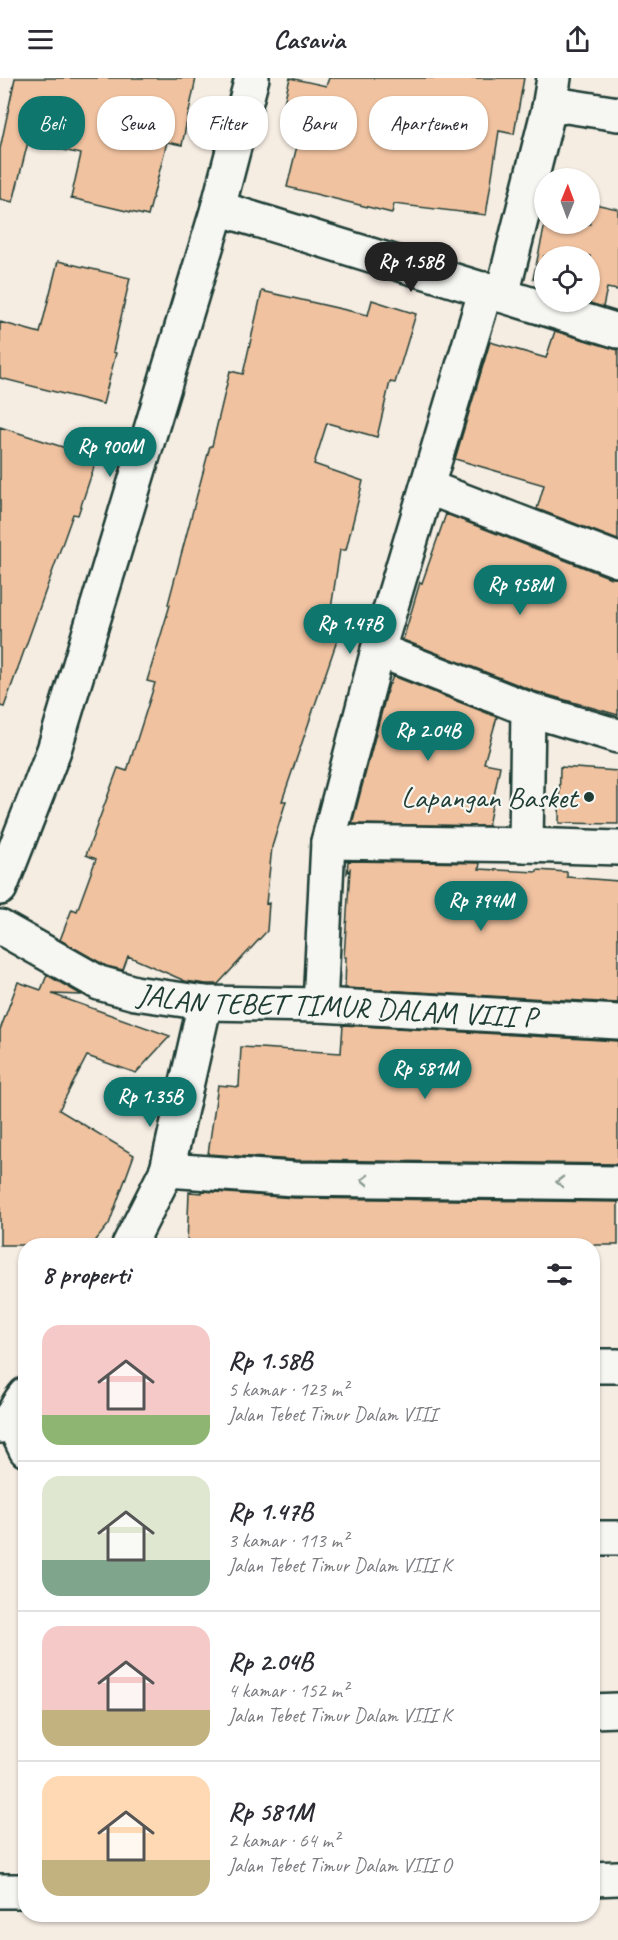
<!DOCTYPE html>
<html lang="id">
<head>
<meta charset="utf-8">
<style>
  body { margin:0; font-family:Caveat,sans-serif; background:#f2f2f3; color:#2b2b33; height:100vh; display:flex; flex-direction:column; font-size:22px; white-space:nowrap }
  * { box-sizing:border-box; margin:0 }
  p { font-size:20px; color:#7c7c81 }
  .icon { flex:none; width:33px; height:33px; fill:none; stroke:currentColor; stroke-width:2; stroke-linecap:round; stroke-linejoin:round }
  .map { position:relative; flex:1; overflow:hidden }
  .panel { position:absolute; left:18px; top:1160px; width:582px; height:684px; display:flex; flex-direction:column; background:#fff; border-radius:24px; box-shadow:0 2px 4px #0004 }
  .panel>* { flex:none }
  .banner { position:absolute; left:18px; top:18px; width:582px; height:54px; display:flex; gap:12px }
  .needle { width:39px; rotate:1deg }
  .controls { position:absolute; left:534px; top:90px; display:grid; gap:12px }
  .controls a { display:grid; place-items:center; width:66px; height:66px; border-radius:50%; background:#fff; box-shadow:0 2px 4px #0004; font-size:30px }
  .price { position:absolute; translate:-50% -51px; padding:0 14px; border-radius:21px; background:#0f766e; color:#fff; font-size:20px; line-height:39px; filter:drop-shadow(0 2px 3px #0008) }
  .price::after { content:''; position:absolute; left:50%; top:36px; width:18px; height:14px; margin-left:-9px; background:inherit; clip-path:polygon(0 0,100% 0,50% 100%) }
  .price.on { background:#222; color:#fff }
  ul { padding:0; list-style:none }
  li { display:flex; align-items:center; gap:18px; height:150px; padding:0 24px }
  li+li { border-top:2px solid #e1e1e2 }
  li span { display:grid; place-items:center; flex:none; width:168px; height:120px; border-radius:18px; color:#555 }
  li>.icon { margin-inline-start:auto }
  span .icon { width:72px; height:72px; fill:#fffc; stroke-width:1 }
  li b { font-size:26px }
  h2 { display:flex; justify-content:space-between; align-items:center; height:72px; padding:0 24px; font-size:26px }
  .pill { padding:0 21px; border-radius:24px; background:#fff; box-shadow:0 2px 4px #0004; font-size:21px; line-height:54px }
  .pill.on { background:#0f766e; color:#fff }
  header { display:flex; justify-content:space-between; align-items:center; height:78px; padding:0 24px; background:#fff; font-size:27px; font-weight:700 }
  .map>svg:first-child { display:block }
  .building { fill:#f0c2a0; stroke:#1f3d34; stroke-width:1.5 }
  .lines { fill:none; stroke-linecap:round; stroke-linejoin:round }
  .minor-casing { stroke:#1f3d34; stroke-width:38 }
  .minor { stroke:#f6f6f2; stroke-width:33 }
  .oneway { stroke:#8a9a93 }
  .poi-dot { fill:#1f3d34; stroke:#f6f6f2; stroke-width:2 }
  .labels { text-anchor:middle; stroke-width:4.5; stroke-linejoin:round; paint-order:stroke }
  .poi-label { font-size:30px; fill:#1f3d34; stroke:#f6f6f2; text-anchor:end }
  .street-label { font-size:30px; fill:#1f3d34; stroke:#f6f6f2 }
</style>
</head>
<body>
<header><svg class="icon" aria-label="menu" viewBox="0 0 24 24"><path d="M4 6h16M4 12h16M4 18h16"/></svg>Casavia<svg class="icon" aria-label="share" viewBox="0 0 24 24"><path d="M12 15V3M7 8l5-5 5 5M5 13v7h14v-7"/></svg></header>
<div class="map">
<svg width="618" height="1862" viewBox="0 0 618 1862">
  <rect width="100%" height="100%" fill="#f5ece2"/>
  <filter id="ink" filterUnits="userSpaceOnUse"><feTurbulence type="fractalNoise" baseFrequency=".0167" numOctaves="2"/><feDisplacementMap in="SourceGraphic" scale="12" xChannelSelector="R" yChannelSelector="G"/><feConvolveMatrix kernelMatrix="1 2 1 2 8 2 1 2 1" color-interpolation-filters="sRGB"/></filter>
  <g filter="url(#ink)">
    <path class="building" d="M 15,0 L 196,0 L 182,67 L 167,64 L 148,138 L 71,120 L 81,76 L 28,64 L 13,124 L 0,121 L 0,71 Z
      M 290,0 L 326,8 L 329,0 L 524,0 L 514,56 L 499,53 L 486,137 L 394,126 L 392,135 L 287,109 L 304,39 L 282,33 Z
      M 590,125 L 618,131 L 618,212 L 607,210 L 603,229 L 586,224 L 590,224 L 590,178 L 544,178 L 544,203 L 533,201 L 545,146 L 590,146 Z
      M 58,183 L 130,200 L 113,274 L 116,275 L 103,326 L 0,300 L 0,244 L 40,255 Z
      M 262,213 L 368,237 L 372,222 L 416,236 L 395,305 L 390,304 L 377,359 L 327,345 L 314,386 L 363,403 L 346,472 L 340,472 L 329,544 L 342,548 L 282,723 L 286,723 L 272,769 L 266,826 L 269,825 L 267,853 L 218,906 L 206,906 L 185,903 L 128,878 L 123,892 L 106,888 L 60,862 L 72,831 L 77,833 L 96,781 L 86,777 L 118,690 L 127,693 L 155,605 L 147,603 L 170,527 L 168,526 L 210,368 L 212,368 L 230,293 L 243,296 Z
      M 555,253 L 618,272 L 618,462 L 537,431 L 544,407 L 455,381 L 490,264 L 546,280 Z
      M 0,349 L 97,380 L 78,437 L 73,436 L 4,629 L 0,628 Z
      M 446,436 L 611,500 L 618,500 L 618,637 L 534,613 L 403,562 L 420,504 L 422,505 Z
      M 393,598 L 497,639 L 484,685 L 500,688 L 488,748 L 352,746 L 389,606 L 390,606 Z
      M 560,689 L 618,693 L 618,746 L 559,745 Z
      M 348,783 L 480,785 L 479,791 L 537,794 L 537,792 L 567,794 L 567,799 L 618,803 L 618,925 L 345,910 L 346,879 L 344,879 L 350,791 L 347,795 Z
      M 47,897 L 82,917 L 52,916 L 170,958 L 136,995 L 87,978 L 59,1032 L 134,1077 L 109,1146 L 92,1167 L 0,1167 L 0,952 L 18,904 L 41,912 Z
      M 343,947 L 618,963 L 618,1086 L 295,1082 L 208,1076 L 218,1007 L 239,1009 L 241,969 L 341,975 Z
      M 202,1113 L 294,1120 L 618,1124 L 618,1167 L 187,1167 L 189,1114 L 202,1115 Z"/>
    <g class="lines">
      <defs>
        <g id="minor">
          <path d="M 549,30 L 567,28 L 618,36"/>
          <path d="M 218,130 L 618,253"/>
          <path d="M 502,217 L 549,30 L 554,0"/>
          <path d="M 427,409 L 618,482"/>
          <path d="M 378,572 L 528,631 L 618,658"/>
          <path d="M 328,764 L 526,767 L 618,770"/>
          <path d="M 526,767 L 528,631"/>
          <path d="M 0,810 L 54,672 L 218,130 L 252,0"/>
          <path id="s1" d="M 0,849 L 99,905 L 135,915 L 205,925 L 320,927 L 618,944"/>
          <path d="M 320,927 L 328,764 L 378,572 L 486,211"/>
          <path d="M 167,1092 L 294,1101 L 618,1105"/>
          <path d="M 129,1167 L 167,1092 L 205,925"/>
          <path d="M 592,1288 L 618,1288"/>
          <path d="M 11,1341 L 26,1372"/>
          <path d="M 0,1348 C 16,1339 14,1329 26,1316"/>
          <path d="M 592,1460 L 618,1460"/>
          <path d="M 592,1633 L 618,1632"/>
          <path d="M 592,1801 L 618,1800"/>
          <path d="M 0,1813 L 26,1813"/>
        </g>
      </defs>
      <use href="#minor" class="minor-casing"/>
      <use href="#minor" class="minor"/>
    </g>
    <defs><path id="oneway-chevron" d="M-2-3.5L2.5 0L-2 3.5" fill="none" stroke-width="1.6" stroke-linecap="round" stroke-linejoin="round" transform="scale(1.5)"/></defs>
    <g class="oneway">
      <use href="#oneway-chevron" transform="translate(365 1102) rotate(-179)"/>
      <use href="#oneway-chevron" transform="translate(560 1104) rotate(-179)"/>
    </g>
  </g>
  <circle class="poi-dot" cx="589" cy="719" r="6"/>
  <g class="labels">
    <g class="poi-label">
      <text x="577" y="729">Lapangan Basket</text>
    </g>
    <g class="street-label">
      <text dy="10" stroke="none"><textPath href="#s1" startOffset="354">JALAN TEBET TIMUR DALAM VIII P</textPath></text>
    </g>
  </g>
</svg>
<div class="controls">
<a><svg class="needle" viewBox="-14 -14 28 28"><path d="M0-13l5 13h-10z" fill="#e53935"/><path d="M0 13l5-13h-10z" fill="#7c7c81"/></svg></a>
<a><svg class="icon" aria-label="locate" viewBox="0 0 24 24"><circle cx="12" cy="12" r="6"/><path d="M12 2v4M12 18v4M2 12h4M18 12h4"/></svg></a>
</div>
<b class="price on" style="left:411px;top:215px">Rp 1.58B</b>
<b class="price" style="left:110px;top:400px">Rp 900M</b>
<b class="price" style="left:520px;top:538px">Rp 958M</b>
<b class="price" style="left:350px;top:577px">Rp 1.47B</b>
<b class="price" style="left:428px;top:684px">Rp 2.04B</b>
<b class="price" style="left:481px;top:854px">Rp 794M</b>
<b class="price" style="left:425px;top:1022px">Rp 581M</b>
<b class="price" style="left:150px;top:1050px">Rp 1.35B</b>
<div class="banner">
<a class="pill on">Beli</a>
<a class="pill">Sewa</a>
<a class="pill">Filter</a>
<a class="pill">Baru</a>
<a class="pill">Apartemen</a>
</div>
<section class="panel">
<h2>8 properti<svg class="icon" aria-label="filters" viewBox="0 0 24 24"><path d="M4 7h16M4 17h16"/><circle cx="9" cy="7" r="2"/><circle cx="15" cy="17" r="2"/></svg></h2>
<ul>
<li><span style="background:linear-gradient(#f6c9c9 75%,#8fb573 0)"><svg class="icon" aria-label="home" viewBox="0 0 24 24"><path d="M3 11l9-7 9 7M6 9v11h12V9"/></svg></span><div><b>Rp 1.58B</b><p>5 kamar · 123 m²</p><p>Jalan Tebet Timur Dalam VIII</p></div></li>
<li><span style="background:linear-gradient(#dfe7d0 70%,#7fa58c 0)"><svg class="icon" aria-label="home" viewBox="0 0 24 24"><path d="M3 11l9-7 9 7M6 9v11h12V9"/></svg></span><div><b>Rp 1.47B</b><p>3 kamar · 113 m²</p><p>Jalan Tebet Timur Dalam VIII K</p></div></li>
<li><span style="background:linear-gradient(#f6c9c9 70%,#c2b280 0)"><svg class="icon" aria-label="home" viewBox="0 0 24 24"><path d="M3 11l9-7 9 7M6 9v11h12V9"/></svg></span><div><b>Rp 2.04B</b><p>4 kamar · 152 m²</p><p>Jalan Tebet Timur Dalam VIII K</p></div></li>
<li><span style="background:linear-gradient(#ffd9b3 70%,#c2b280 0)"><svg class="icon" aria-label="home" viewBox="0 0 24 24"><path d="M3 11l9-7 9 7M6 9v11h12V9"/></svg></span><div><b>Rp 581M</b><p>2 kamar · 64 m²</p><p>Jalan Tebet Timur Dalam VIII O</p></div></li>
</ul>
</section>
</div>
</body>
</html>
